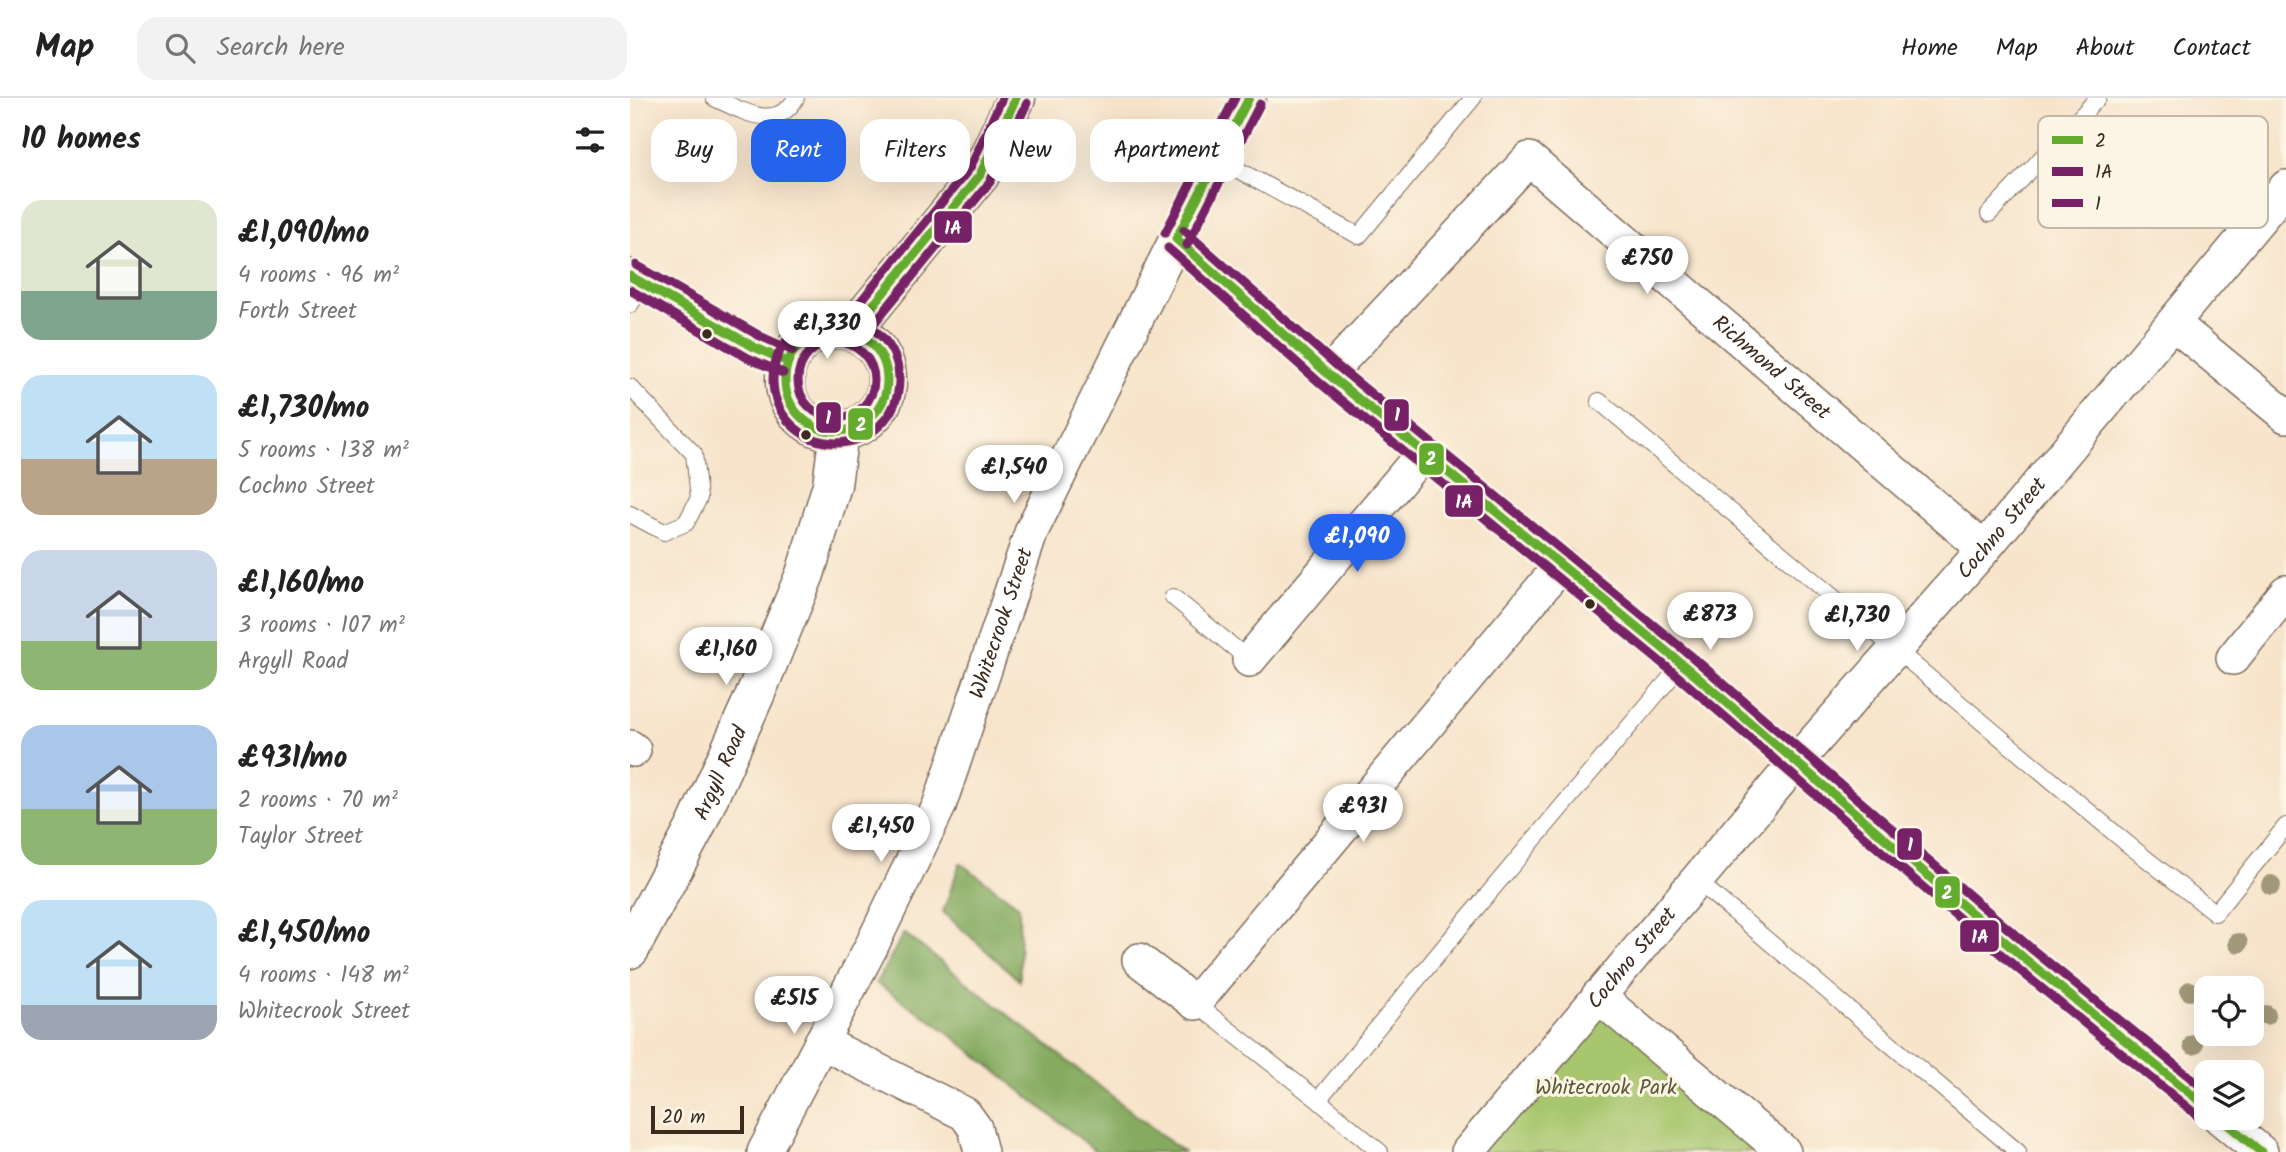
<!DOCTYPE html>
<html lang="en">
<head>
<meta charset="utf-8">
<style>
  body { margin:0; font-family:Kalam,sans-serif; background:#f2f2f2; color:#222; height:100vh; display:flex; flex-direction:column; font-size:26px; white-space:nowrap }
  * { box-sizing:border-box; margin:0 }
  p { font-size:23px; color:#767676 }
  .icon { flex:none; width:38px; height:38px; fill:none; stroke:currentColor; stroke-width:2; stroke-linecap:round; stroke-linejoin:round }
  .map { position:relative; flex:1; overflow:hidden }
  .details { display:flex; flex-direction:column; background:#fff; width:630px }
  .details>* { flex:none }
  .hud { position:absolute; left:21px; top:21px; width:665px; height:63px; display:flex; gap:14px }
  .buttons { position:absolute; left:1564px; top:878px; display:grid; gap:14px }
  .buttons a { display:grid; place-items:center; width:70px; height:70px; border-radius:14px; background:#fff; box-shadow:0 7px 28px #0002; font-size:35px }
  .scale { position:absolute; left:21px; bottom:18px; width:93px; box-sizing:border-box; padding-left:7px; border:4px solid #3b2a1e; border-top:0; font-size:19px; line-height:24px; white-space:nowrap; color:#3b2a1e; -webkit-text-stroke:5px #fcf5e5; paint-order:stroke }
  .price { position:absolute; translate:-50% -60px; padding:0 16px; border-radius:24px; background:#fff; color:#222; font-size:23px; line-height:46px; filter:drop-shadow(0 2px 4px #0008) }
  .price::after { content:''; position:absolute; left:50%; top:42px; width:21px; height:16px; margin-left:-10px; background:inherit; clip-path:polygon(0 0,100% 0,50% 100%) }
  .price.current { background:#2563eb; color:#fff }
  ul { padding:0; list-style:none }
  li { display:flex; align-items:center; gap:21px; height:175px; padding:0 21px }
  li span { display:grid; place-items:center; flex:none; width:196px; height:140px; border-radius:21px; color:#555 }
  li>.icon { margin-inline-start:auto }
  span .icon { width:84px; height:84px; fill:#fffc; stroke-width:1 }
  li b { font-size:30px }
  h2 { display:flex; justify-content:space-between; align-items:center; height:84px; padding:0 21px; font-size:30px }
  .tag { padding:0 24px; border-radius:21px; background:#fff; box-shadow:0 7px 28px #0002; font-size:24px; line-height:63px }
  .tag.current { background:#2563eb; color:#fff }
  header { display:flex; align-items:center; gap:42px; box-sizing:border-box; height:98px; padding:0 35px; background:#fff; border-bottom:2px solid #e0e0e0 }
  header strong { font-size:33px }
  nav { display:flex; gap:38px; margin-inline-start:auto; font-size:24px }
  .search { width:490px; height:63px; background:#f2f2f2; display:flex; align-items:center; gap:18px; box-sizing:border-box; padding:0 24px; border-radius:21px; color:#767676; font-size:26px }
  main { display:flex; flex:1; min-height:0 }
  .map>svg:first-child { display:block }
  .green { fill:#a7c66d; stroke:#717846; stroke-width:2 }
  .forest { fill:#85ab60; stroke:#606a3f; stroke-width:2 }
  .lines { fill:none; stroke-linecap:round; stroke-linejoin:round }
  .lane-casing { stroke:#7d6b5b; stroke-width:18 }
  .street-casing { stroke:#7d6b5b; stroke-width:36 }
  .secondary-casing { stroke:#7d6b5b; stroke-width:41 }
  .lane { stroke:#fff; stroke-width:16 }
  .street { stroke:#fff; stroke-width:33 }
  .secondary { stroke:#fff; stroke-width:38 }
  .bus-1-casing { stroke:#fcf5e5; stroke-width:14 }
  .bus-2-casing { stroke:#fcf5e5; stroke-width:14 }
  .bus-3-casing { stroke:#fcf5e5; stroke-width:14 }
  .bus-1 { stroke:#63ac2d; stroke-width:9 }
  .bus-2 { stroke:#772166; stroke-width:9 }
  .bus-3 { stroke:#772166; stroke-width:9 }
  .tree { fill:#a19879 }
  .bus-dot { fill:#3b2a1e; stroke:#fcf5e5; stroke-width:2.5 }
  .labels { text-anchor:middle; stroke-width:6; stroke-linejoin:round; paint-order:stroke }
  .street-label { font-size:21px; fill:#3b2a1e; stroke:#fcf5e5 }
  .park-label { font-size:21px; fill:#5b5936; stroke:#fcf5e5 }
  .key { fill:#fcf5e5; stroke:#c2b8a9; stroke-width:2 }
  .key-label { font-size:19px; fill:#3b2a1e }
  .line-badge { stroke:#fcf5e5; stroke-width:2.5 }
  .badge-label { font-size:19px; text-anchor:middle; font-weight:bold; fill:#fff }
</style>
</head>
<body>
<header>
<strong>Map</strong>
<div class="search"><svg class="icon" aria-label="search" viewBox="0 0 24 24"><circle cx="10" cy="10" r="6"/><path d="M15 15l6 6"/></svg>Search here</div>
<nav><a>Home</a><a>Map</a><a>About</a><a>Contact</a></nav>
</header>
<main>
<section class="details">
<h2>10 homes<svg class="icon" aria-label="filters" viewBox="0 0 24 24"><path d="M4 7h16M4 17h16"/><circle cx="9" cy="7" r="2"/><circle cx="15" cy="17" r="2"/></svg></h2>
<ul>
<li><span style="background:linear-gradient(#dfe7d0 65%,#7fa58c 0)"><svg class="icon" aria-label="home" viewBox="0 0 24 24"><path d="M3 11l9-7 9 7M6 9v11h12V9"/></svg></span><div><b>£1,090/mo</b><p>4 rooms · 96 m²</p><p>Forth Street</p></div></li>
<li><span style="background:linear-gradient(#bfe0f5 60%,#b9a48a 0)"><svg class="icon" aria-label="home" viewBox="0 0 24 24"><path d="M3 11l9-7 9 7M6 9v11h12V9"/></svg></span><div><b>£1,730/mo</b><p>5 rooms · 138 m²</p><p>Cochno Street</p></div></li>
<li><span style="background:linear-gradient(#c9d6e8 65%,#8fb573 0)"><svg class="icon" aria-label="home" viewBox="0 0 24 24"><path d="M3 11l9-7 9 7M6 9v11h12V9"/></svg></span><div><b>£1,160/mo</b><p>3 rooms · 107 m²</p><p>Argyll Road</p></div></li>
<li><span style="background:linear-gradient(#a9c7e8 60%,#8fb573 0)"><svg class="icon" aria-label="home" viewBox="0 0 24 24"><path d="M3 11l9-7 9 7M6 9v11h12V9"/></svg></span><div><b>£931/mo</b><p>2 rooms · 70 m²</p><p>Taylor Street</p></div></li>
<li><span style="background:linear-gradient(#bfe0f5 75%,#9aa5b1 0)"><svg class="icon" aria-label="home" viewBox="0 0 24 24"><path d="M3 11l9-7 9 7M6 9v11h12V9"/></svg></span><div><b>£1,450/mo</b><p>4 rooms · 148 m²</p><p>Whitecrook Street</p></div></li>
</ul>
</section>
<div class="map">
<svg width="1656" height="1054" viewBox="0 0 1656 1054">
  <rect width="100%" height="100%" fill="#fcf5e5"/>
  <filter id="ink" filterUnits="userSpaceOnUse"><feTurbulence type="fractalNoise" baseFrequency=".0143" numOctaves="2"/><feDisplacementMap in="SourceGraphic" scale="14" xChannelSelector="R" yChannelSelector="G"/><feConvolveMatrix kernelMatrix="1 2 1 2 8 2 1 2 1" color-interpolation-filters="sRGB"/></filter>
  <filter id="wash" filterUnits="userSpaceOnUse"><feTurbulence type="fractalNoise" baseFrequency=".00686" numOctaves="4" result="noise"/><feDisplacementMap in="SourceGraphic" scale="28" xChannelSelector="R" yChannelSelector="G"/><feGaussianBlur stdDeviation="1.57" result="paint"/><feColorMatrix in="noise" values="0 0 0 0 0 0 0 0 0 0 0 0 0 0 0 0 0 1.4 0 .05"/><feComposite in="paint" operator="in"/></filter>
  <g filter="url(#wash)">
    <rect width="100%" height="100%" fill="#f7e4cb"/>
    <path class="green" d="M 968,898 L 1154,1054 L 840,1054 Z"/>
    <path class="forest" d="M 330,765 L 389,808 L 390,883 L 313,814 Z
      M 274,835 L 553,1054 L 467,1054 L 311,929 L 246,885 Z"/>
  </g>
  <g filter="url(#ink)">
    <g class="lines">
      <defs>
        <path id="lane" d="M 84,0 C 111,12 146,35 166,0
          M 588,61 L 729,138 L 843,0
          M 1359,116 L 1468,0
          M 0,207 L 13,186
          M 0,289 L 64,356 L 69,400 L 56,425 L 34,434 L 0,416
          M 969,303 L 1500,748 L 1585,815 L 1656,728
          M 543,499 L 619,562
          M 1066,782 L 1388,1054
          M 565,905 L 688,1002 L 837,821 L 1052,566
          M 688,1002 L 750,1054"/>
        <g id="street">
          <path d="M 546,141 L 698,276 L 1052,566 L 1395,861 L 1577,1009"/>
          <path d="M 0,178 L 124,249 L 158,264"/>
          <path d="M 1544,226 L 1656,318"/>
          <path id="s1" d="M 698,276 L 899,61 L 1354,451"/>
          <path d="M 1603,560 L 1656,494"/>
          <path d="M 619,562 L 793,355"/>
          <path d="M 0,649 L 4,652"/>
          <path d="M 509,862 L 565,905 L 932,466"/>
          <path d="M 968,898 L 1154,1054"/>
          <path d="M 191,944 L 335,1016 L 345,1030 L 351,1054"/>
          <path d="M 1590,1020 L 1631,1054"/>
          <path id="s2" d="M 134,1054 L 242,847 L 309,708 L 402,432 L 546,141 L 619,0"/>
          <path id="s3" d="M 838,1054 L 1166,664 L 1354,451 L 1656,89"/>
        </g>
        <g id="secondary">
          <circle cx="206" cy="282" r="51"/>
          <path d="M 222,233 L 350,77 L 386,0"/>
          <path id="s4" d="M 0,851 L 65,730 L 125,597 L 175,476 L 202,387 L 209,333"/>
        </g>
      </defs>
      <use href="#lane" class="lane-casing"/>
      <use href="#street" class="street-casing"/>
      <use href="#secondary" class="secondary-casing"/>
      <use href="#lane" class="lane"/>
      <use href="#street" class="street"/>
      <use href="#secondary" class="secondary"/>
      <defs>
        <path id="bus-1" d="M 546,141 L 698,276 L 1052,566 L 1395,861 L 1577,1009
          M 546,141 L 619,0
          M 0,178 L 124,249 L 158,264
          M155 282a51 51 0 1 1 102 0a51 51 0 1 1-102 0Z
          M 222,233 L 350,77 L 386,0
          M 1590,1020 L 1631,1054"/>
        <path id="bus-2" d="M 557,147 L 630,6
          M 538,150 L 690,285 L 1044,575 L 1387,870 L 1569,1019
          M 0,192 L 118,260 L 153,275
          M143 282a63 63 0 1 1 126 0a63 63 0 1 1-126 0Z
          M 231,241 L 360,84 L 397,5"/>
        <path id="bus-3" d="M 554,132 L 706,267 L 1060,557 L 1403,852 L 1577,993
          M 535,135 L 605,0
          M 6,167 L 130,238 L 163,253
          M 213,225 L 340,70 L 372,0
          M168 282a38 38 0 1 1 76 0a38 38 0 1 1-76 0Z"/>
      </defs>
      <use href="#bus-1" class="bus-1-casing"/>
      <use href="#bus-2" class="bus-2-casing"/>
      <use href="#bus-3" class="bus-3-casing"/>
      <use href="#bus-1" class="bus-1"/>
      <use href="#bus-2" class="bus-2"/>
      <use href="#bus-3" class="bus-3"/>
    </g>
    <g class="tree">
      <circle cx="1641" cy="787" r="10"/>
      <circle cx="1608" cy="845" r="10"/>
      <circle cx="1560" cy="893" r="10"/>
      <circle cx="1636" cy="917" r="10"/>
      <circle cx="1563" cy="947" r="10"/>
    </g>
  </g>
  <g class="bus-dot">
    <circle cx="77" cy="236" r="6"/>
    <circle cx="176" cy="337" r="6"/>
    <circle cx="960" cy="506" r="6"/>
  </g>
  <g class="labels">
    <g class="street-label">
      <text dy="7" stroke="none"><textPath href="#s1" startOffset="614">Richmond Street</textPath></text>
      <text dy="7" stroke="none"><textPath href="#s3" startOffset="821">Cochno Street</textPath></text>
      <text dy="7" stroke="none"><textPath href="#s2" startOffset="581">Whitecrook Street</textPath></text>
      <text dy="7" stroke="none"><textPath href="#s4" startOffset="198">Argyll Road</textPath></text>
      <text dy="7" stroke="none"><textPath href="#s3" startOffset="254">Cochno Street</textPath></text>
    </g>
    <g class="park-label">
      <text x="976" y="996">Whitecrook Park</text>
    </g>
  </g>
  <rect x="1408" y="18" width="230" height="112" rx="10" class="key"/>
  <rect x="1422" y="38" width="31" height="8" fill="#63ac2d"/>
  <rect x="1422" y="69" width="31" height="9" fill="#772166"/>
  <rect x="1422" y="101" width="31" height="8" fill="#772166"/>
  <g class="key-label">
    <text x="1465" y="49">2</text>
    <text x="1465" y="80">1A</text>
    <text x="1465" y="112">1</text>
  </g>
  <g class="line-badge">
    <rect x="303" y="112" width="40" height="34" rx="7" fill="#772166"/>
    <rect x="753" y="300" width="27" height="34" rx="7" fill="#772166"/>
    <rect x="185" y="303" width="27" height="33" rx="7" fill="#772166"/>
    <rect x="217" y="309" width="27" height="34" rx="7" fill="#63ac2d"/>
    <rect x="788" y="344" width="27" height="34" rx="7" fill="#63ac2d"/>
    <rect x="814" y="386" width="40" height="34" rx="7" fill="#772166"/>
    <rect x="1266" y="729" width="27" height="34" rx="7" fill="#772166"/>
    <rect x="1304" y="777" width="27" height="34" rx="7" fill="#63ac2d"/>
    <rect x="1329" y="821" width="41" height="34" rx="7" fill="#772166"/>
  </g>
  <g class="badge-label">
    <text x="323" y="136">1A</text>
    <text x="767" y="323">1</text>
    <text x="198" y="326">1</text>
    <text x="231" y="333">2</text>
    <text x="801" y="367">2</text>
    <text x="834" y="410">1A</text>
    <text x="1280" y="753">1</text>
    <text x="1317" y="801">2</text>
    <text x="1350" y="845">1A</text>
  </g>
</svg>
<div class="buttons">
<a><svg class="icon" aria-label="locate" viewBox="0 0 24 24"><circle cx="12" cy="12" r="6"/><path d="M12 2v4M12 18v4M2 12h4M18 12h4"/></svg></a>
<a><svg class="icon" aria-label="layers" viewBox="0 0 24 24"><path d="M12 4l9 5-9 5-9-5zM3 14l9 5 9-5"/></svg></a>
</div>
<div class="scale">20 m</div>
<b class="price" style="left:1017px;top:198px">£750</b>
<b class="price" style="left:197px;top:263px">£1,330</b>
<b class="price" style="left:384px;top:407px">£1,540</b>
<b class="price current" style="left:727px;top:476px">£1,090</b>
<b class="price" style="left:1080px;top:554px">£873</b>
<b class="price" style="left:1227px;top:555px">£1,730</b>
<b class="price" style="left:96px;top:589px">£1,160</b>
<b class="price" style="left:733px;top:746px">£931</b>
<b class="price" style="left:251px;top:766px">£1,450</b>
<b class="price" style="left:164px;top:938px">£515</b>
<div class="hud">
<a class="tag">Buy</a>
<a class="tag current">Rent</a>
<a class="tag">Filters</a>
<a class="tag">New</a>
<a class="tag">Apartment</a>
</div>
</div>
</main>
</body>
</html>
